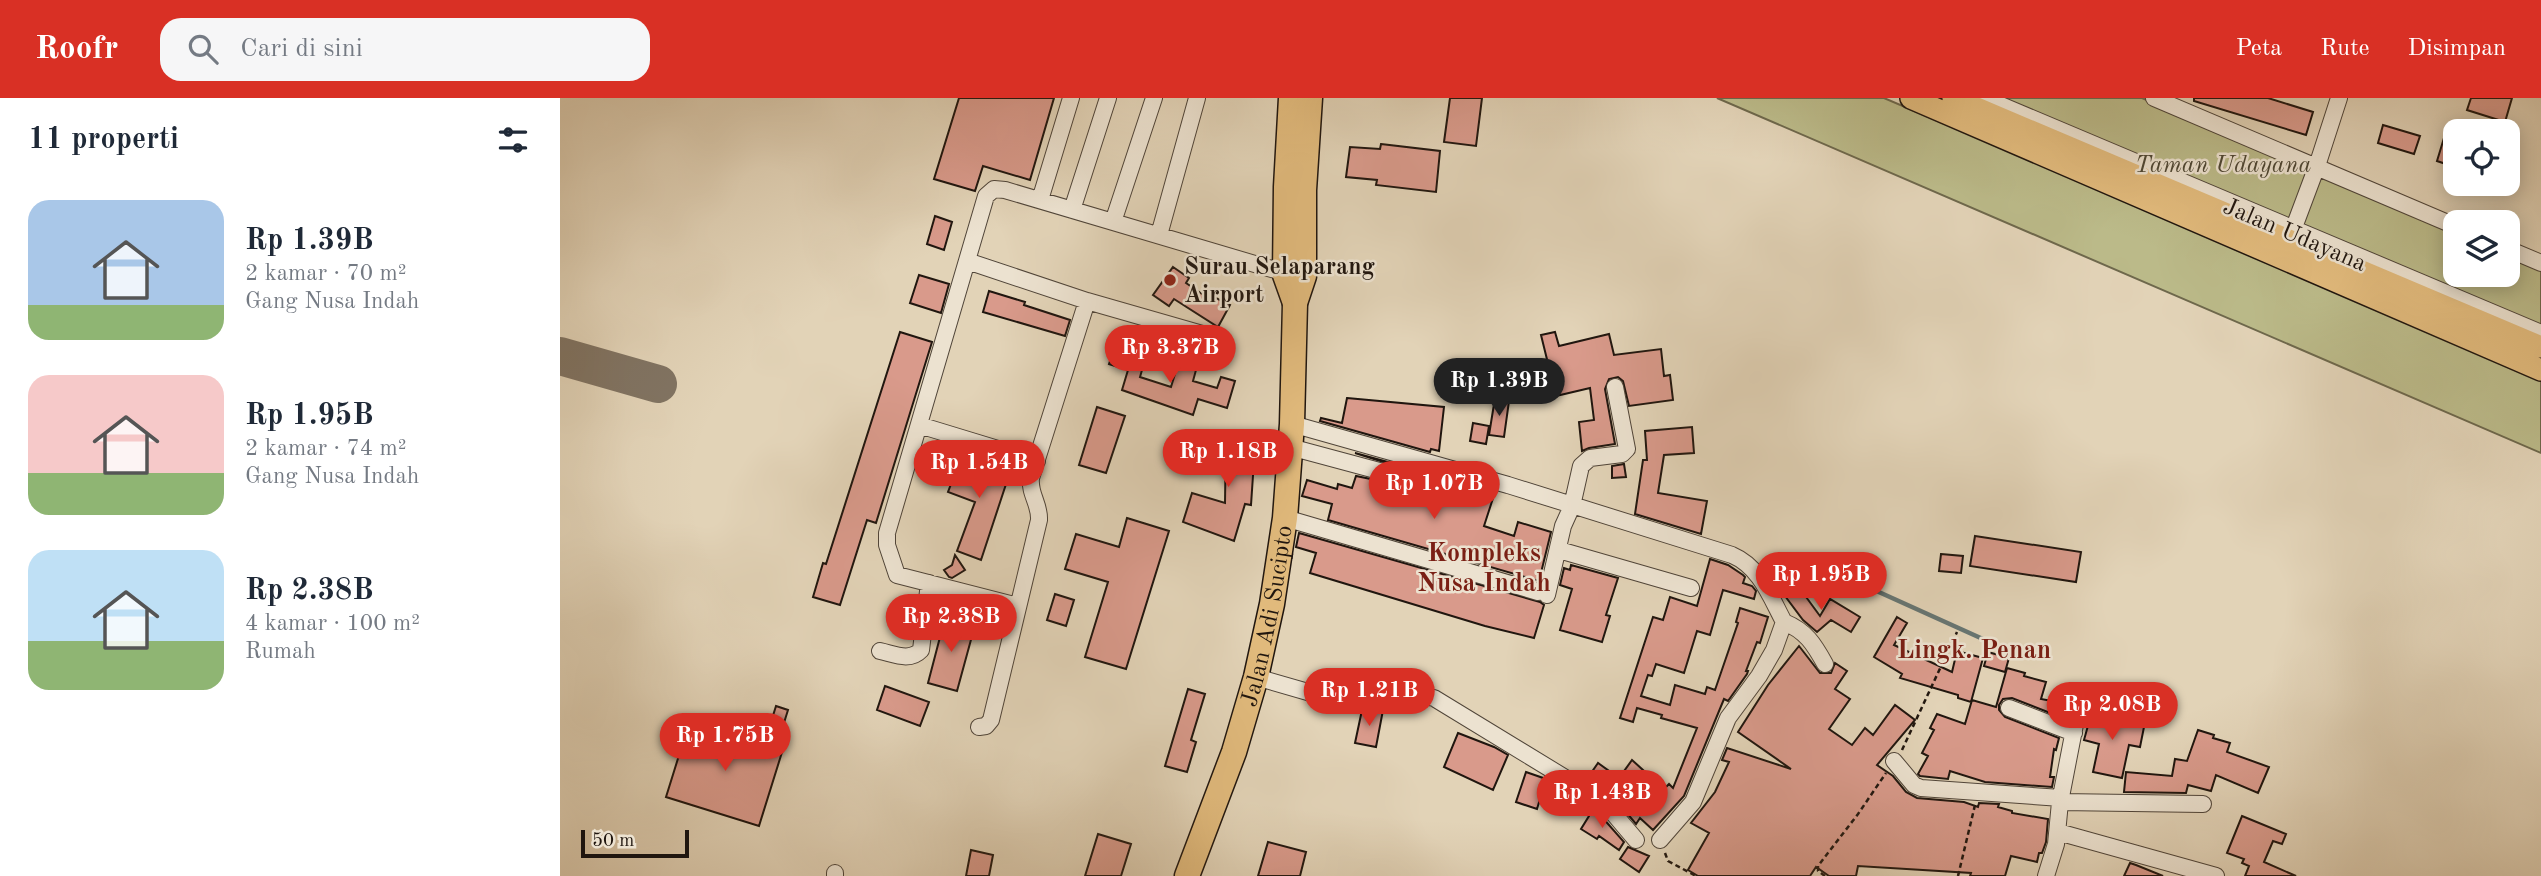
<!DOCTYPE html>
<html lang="id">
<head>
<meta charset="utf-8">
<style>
  body { margin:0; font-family:"Old Standard TT",serif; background:#f6f6f7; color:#1f2937; height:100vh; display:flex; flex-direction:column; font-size:26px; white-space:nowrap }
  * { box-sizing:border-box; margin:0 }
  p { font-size:23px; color:#747a83 }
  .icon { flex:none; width:38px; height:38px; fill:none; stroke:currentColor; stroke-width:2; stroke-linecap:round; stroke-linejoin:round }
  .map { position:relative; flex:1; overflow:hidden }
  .sheet { display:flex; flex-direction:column; background:#fff; width:560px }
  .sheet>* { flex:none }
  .buttons { position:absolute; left:1883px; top:21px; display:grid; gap:14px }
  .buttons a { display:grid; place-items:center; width:77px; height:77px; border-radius:14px; background:#fff; box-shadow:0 4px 18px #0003; font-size:35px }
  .scale { position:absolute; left:21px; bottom:18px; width:108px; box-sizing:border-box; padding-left:7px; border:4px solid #20160f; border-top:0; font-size:19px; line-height:24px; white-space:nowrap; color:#20160f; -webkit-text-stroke:5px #ece2d0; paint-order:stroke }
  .price { position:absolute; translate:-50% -60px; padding:0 16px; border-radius:24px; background:#d93025; color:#fff; font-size:23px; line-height:46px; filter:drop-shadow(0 2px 4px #0008) }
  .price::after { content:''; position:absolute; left:50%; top:42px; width:21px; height:16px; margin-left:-10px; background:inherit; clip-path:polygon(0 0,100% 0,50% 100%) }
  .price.current { background:#222; color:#fff }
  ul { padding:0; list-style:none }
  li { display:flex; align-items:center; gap:21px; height:175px; padding:0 28px }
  li span { display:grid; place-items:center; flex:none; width:196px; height:140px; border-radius:21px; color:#555 }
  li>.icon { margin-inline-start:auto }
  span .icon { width:84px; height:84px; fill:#fffc; stroke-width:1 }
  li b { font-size:30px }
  h2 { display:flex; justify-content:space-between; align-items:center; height:84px; padding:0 28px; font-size:30px }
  header { display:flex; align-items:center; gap:42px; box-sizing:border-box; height:98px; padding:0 35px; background:#d93025; color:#fff }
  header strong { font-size:33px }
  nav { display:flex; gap:38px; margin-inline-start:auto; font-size:24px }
  .search { width:490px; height:63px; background:#f6f6f7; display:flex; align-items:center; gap:18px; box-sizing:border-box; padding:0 24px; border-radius:21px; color:#747a83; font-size:26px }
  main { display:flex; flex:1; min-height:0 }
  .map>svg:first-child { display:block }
  .green { fill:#bbba89; stroke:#6e684c; stroke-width:2 }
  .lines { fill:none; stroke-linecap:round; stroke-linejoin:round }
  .stream { stroke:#677673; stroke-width:4.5 }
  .taxiway { stroke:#817463; stroke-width:38 }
  .building { fill:#d99a8b; stroke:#20160f; stroke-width:2 }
  .minor-casing { stroke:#504539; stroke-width:18 }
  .major-casing { stroke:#20160f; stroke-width:24 }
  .highway-casing { stroke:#20160f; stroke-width:27 }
  .path { stroke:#20160f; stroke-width:2.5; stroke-dasharray:5 3.5; stroke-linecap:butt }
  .minor { stroke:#ece2d0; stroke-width:16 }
  .major { stroke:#e1ba7c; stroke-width:21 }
  .highway { stroke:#e1ba7c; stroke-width:24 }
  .poi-dot { fill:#8f2418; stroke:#ece2d0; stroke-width:2.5 }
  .labels { text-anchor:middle; stroke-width:5; stroke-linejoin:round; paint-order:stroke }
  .park-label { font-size:24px; font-style:italic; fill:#4e4734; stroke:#ece2d0 }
  .street-label { font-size:24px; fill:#20160f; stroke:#ece2d0 }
  .poi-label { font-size:24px; font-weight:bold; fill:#20160f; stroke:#ece2d0; text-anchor:start }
  .neighbourhood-label { font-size:26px; font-weight:bold; fill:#7a1f14; stroke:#ece2d0 }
</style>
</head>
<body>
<header>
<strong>Roofr</strong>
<div class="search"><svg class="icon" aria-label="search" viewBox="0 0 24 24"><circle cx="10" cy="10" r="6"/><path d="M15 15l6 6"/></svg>Cari di sini</div>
<nav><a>Peta</a><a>Rute</a><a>Disimpan</a></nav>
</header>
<main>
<section class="sheet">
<h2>11 properti<svg class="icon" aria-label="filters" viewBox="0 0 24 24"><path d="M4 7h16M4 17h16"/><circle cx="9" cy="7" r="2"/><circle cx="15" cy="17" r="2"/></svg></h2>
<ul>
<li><span style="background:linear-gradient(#a9c7e8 75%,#8fb573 0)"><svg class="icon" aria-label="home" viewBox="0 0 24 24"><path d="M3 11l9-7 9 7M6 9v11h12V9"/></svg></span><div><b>Rp 1.39B</b><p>2 kamar · 70 m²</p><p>Gang Nusa Indah</p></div></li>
<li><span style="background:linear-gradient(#f6c9c9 70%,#8fb573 0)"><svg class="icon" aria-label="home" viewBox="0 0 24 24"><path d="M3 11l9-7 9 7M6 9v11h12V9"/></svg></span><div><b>Rp 1.95B</b><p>2 kamar · 74 m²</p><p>Gang Nusa Indah</p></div></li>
<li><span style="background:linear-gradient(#bfe0f5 65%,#8fb573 0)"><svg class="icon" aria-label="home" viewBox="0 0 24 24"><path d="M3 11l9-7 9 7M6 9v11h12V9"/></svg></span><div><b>Rp 2.38B</b><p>4 kamar · 100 m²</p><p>Rumah</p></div></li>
</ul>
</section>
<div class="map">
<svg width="1981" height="778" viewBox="0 0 1981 778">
  <rect width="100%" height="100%" fill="#e2d3b7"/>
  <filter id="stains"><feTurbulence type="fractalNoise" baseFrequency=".00286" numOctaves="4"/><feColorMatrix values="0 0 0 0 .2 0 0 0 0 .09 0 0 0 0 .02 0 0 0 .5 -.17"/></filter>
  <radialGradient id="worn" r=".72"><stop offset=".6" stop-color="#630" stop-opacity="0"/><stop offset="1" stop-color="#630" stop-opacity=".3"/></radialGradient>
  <path class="green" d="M 1157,0 L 1324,0 L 1981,280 L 1981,355 Z
    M 1431,0 L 1582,0 L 1895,132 L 1895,177 L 1948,177 L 1948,155 L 1981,169 L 1981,232 Z"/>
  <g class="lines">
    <path class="stream" d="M 1290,481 L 1445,551"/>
    <path class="taxiway" d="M 0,258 L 98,286"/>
  </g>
  <path class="building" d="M 399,0 L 494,0 L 470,82 L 423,68 L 415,93 L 374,81 Z
    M 890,0 L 922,0 L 916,48 L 884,44 Z
    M 1634,0 L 1708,0 L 1753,14 L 1746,37 L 1634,3 Z
    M 1911,0 L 1952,0 L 1945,24 L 1907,12 Z
    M 1823,27 L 1860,38 L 1854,56 L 1818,45 Z
    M 1884,40 L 1895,43 L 1895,69 L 1877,63 Z
    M 821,46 L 880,53 L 876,94 L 816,87 L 817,82 L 786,79 L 790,49 L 820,51 Z
    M 375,118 L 392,124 L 384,152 L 367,146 Z
    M 613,169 L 629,180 L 626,185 L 654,204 L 656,200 L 670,207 L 658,229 L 614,201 L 609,208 L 593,197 Z
    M 359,177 L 389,186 L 381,215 L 350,205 Z
    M 429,193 L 465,204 L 464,207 L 510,222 L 505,238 L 423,214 Z
    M 340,234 L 372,244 L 316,425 L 307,422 L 280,507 L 253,499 L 263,465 L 266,466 Z
    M 995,234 L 999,248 L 1049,236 L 1054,257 L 1101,251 L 1104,278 L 1110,277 L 1113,302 L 1069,308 L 1063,283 L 1058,279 L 1049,281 L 1045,291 L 1055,346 L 1029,350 L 1022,353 L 1019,324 L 1034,322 L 1030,290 L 996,298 L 981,237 Z
    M 555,248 L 586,258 L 580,279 L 611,289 L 618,266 L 636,272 L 633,283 L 657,290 L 661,279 L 675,283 L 667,310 L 638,301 L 633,317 L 562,292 L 568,272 L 549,266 Z
    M 787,300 L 884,309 L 879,353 L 871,351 L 870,354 L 760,323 L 761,320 L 782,325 Z
    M 935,300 L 949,303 L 944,339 L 929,337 Z
    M 537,309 L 565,318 L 546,375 L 519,367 Z
    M 913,325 L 929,328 L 926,346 L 910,343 Z
    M 1132,329 L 1134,355 L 1104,357 L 1098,395 L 1147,403 L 1141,436 L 1075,416 L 1083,362 L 1087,362 L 1085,333 Z
    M 666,332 L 696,333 L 691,407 L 685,406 L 674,443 L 623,424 L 632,395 L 665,405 Z
    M 403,355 L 451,371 L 421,462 L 397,453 L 415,404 L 388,394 Z
    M 795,355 L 864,374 L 860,388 L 909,403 L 914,388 L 935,394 L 924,428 L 954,438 L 958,424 L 991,434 L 979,483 L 768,422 L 772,406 L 742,398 L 747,382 L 777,391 L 778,386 L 792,390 L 796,378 L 825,384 L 833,377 L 830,366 Z
    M 1064,366 L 1066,379 L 1052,380 L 1052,368 Z
    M 567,420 L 609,433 L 566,571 L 525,559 L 548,484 L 505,471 L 516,436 L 559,449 Z
    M 739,435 L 980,504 L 984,507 L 974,540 L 925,528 L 750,475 L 756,455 L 736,449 Z
    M 1415,438 L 1521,454 L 1516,484 L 1410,468 Z
    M 1381,456 L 1403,458 L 1401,475 L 1379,473 Z
    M 395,457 L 405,472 L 392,480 L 389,479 L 384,472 L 392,467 Z
    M 1150,461 L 1168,467 L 1183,477 L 1185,479 L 1183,485 L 1192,488 L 1196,493 L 1194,501 L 1163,492 L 1150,537 L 1137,533 L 1124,575 L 1096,566 L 1092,578 L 1088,577 L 1081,598 L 1110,607 L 1115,587 L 1145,596 L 1147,589 L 1155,592 L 1178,525 L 1176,524 L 1180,510 L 1208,519 L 1200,545 L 1197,544 L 1186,573 L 1188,573 L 1187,576 L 1168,603 L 1164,601 L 1124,698 L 1093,732 L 1080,720 L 1076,726 L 1051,696 L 1027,681 L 1038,665 L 1059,680 L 1072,662 L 1104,691 L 1109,686 L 1113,690 L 1137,630 L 1101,620 L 1102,617 L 1077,610 L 1073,624 L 1060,620 L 1093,519 L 1103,522 L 1110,499 L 1137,508 Z
    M 1011,467 L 1058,480 L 1046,517 L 1050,518 L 1042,544 L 1000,532 L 1012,491 L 1000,487 L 1004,470 L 1010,472 Z
    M 1238,488 L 1260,518 L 1270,501 L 1300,519 L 1291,534 L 1271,522 L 1257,534 L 1243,522 L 1225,498 Z
    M 495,496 L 514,502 L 506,528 L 487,522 Z
    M 1337,519 L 1347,525 L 1334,547 L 1392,574 L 1397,553 L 1423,560 L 1411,604 L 1398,600 L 1398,597 L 1340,580 L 1342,576 L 1314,559 Z
    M 385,520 L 415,527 L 397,593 L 368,585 Z
    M 1239,548 L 1260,575 L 1271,575 L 1275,565 L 1287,573 L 1275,591 L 1290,601 L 1269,631 L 1292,647 L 1305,630 L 1313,637 L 1335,607 L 1355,622 L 1317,667 L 1333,678 L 1346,694 L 1357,700 L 1404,704 L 1418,709 L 1419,705 L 1439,706 L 1438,709 L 1452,713 L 1452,715 L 1488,721 L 1486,744 L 1482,755 L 1479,755 L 1477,764 L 1451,758 L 1445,778 L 1410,778 L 1411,775 L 1298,768 L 1296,778 L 1269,778 L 1256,769 L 1250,778 L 1138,778 L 1128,772 L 1149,735 L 1131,725 L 1155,694 L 1169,664 L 1162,662 L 1167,650 L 1231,671 L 1178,634 L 1208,587 Z
    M 1428,554 L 1449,560 L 1445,574 L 1424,568 Z
    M 1447,570 L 1465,575 L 1464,578 L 1486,584 L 1481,601 L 1508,606 L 1506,619 L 1503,620 L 1452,600 L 1443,601 L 1439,607 L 1439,612 L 1445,619 L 1499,640 L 1496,652 L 1494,651 L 1490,679 L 1494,679 L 1492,689 L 1425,684 L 1390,673 L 1388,681 L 1360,678 L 1358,676 L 1368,658 L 1362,655 L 1374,632 L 1370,630 L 1377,616 L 1405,626 L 1412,602 L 1436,609 Z
    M 325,588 L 369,604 L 360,628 L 317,612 Z
    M 628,591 L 645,596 L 631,642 L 636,644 L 627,674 L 605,668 Z
    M 216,608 L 228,612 L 223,628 L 211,624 Z
    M 1529,611 L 1558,619 L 1556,623 L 1584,629 L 1580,649 L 1569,647 L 1562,680 L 1533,674 L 1539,646 L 1524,642 L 1529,624 L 1526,624 Z
    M 802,612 L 823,612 L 816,649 L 795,645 Z
    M 130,622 L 223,651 L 199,728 L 106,699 Z
    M 1638,632 L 1654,637 L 1653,640 L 1670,645 L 1667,654 L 1709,669 L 1698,695 L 1656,677 L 1651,693 L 1628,687 L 1626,695 L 1564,694 L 1566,674 L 1612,678 L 1615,661 L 1627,663 Z
    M 898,635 L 934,649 L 948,657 L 933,692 L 884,669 Z
    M 966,674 L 986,681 L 977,711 L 956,704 Z
    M 1034,710 L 1064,744 L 1059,752 L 1039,738 L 1037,741 L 1021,731 Z
    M 1682,718 L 1726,736 L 1722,746 L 1713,743 L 1704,764 L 1736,778 L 1685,778 L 1689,768 L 1682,765 L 1684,761 L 1667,755 Z
    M 538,736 L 571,746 L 561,778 L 525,778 Z
    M 708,744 L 746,754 L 740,778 L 698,778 Z
    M 1068,749 L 1089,758 L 1079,774 L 1060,761 Z
    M 411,752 L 433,757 L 429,778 L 406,778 Z
    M 1570,765 L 1576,767 L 1603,778 L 1564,778 Z"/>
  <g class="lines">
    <defs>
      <path id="minor" d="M 1424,0 L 1981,235
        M 1594,0 L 1895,128
        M 480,102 L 511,0
        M 512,112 L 548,0
        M 553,124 L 594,0
        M 599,137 L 637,0
        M 1730,140 L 1757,68 L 1779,0
        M 1948,151 L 1981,165
        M 407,163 L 527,203 L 471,380 C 469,396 480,406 479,422 L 431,622 L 426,628 L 419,629
        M 527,203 L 649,238
        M 732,326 L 948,387 L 1172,457 C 1200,469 1210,498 1224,524 L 1214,552 L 1199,578 L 1168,620 L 1133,704 L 1100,742
        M 359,327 L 477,363
        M 730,349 L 823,374
        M 725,420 L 978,494
        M 999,452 L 1131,490
        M 987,497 L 1003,428 L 1012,408 L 1021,368 L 1030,360 L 1062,356 L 1067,351 L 1055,289
        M 458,508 L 337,477 L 327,447 L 327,435 L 426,98 L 434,91 L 445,92 L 732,177
        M 1224,524 C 1246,533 1254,546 1265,566
        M 320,553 C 334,556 350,564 361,552 L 369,485
        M 696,579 L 772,601 L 833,601 L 863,598 L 874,600 L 1043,703 L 1076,742
        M 1449,610 L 1514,635
        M 1334,663 L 1354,687 L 1361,690 L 1501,700
        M 1500,704 L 1643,706
        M 1498,734 L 1656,778
        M 275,775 L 275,778
        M 1486,778 L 1496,746 L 1500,704 L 1519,606"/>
      <path id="major" d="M 1351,0 L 1981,272
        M 1393,0 L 1981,249"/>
      <g id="highway">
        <path d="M 731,0 L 726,89 L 725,177 L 735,205"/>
        <path id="s1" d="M 627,778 L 674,654 L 696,579 L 712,506 L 725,420 L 732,326 L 735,205 L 744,178 L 744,92 L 750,0"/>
      </g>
    </defs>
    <use href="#minor" class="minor-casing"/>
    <use href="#major" class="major-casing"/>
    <use href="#highway" class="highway-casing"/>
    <path class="path" d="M 1342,652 L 1397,534
      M 1105,755 L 1108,763 L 1136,778
      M 1265,778 L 1258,773 L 1258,768 L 1298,716 L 1326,675
      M 1398,778 L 1415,707"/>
    <use href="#minor" class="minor"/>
    <use href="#major" class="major"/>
    <use href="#highway" class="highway"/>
  </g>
  <circle class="poi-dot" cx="610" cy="182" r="7"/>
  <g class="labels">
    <g class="park-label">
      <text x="1663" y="74">Taman Udayana</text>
    </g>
    <g class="street-label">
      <text transform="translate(1735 136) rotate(23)" y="8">Jalan Udayana</text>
      <text dy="8" stroke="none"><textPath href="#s1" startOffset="273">Jalan Adi Sucipto</textPath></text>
    </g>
    <g class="poi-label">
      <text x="624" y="176">Surau Selaparang<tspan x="624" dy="28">Airport</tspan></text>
    </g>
    <g class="neighbourhood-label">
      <text x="924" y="463">Kompleks<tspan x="924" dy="30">Nusa Indah</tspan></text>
      <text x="1414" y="560">Lingk. Penan</text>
    </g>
  </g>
  <rect width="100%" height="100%" filter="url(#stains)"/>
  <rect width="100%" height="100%" fill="url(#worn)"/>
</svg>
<div class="buttons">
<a><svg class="icon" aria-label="locate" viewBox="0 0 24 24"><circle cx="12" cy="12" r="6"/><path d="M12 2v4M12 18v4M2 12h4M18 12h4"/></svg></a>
<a><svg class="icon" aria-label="layers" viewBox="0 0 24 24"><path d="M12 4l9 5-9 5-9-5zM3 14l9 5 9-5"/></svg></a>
</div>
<div class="scale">50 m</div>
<b class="price" style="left:610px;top:287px">Rp 3.37B</b>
<b class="price current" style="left:939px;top:320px">Rp 1.39B</b>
<b class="price" style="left:668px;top:391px">Rp 1.18B</b>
<b class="price" style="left:419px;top:402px">Rp 1.54B</b>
<b class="price" style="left:874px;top:423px">Rp 1.07B</b>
<b class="price" style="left:1261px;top:514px">Rp 1.95B</b>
<b class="price" style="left:391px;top:556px">Rp 2.38B</b>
<b class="price" style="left:809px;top:630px">Rp 1.21B</b>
<b class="price" style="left:1552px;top:644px">Rp 2.08B</b>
<b class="price" style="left:165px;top:675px">Rp 1.75B</b>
<b class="price" style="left:1042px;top:732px">Rp 1.43B</b>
</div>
</main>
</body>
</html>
